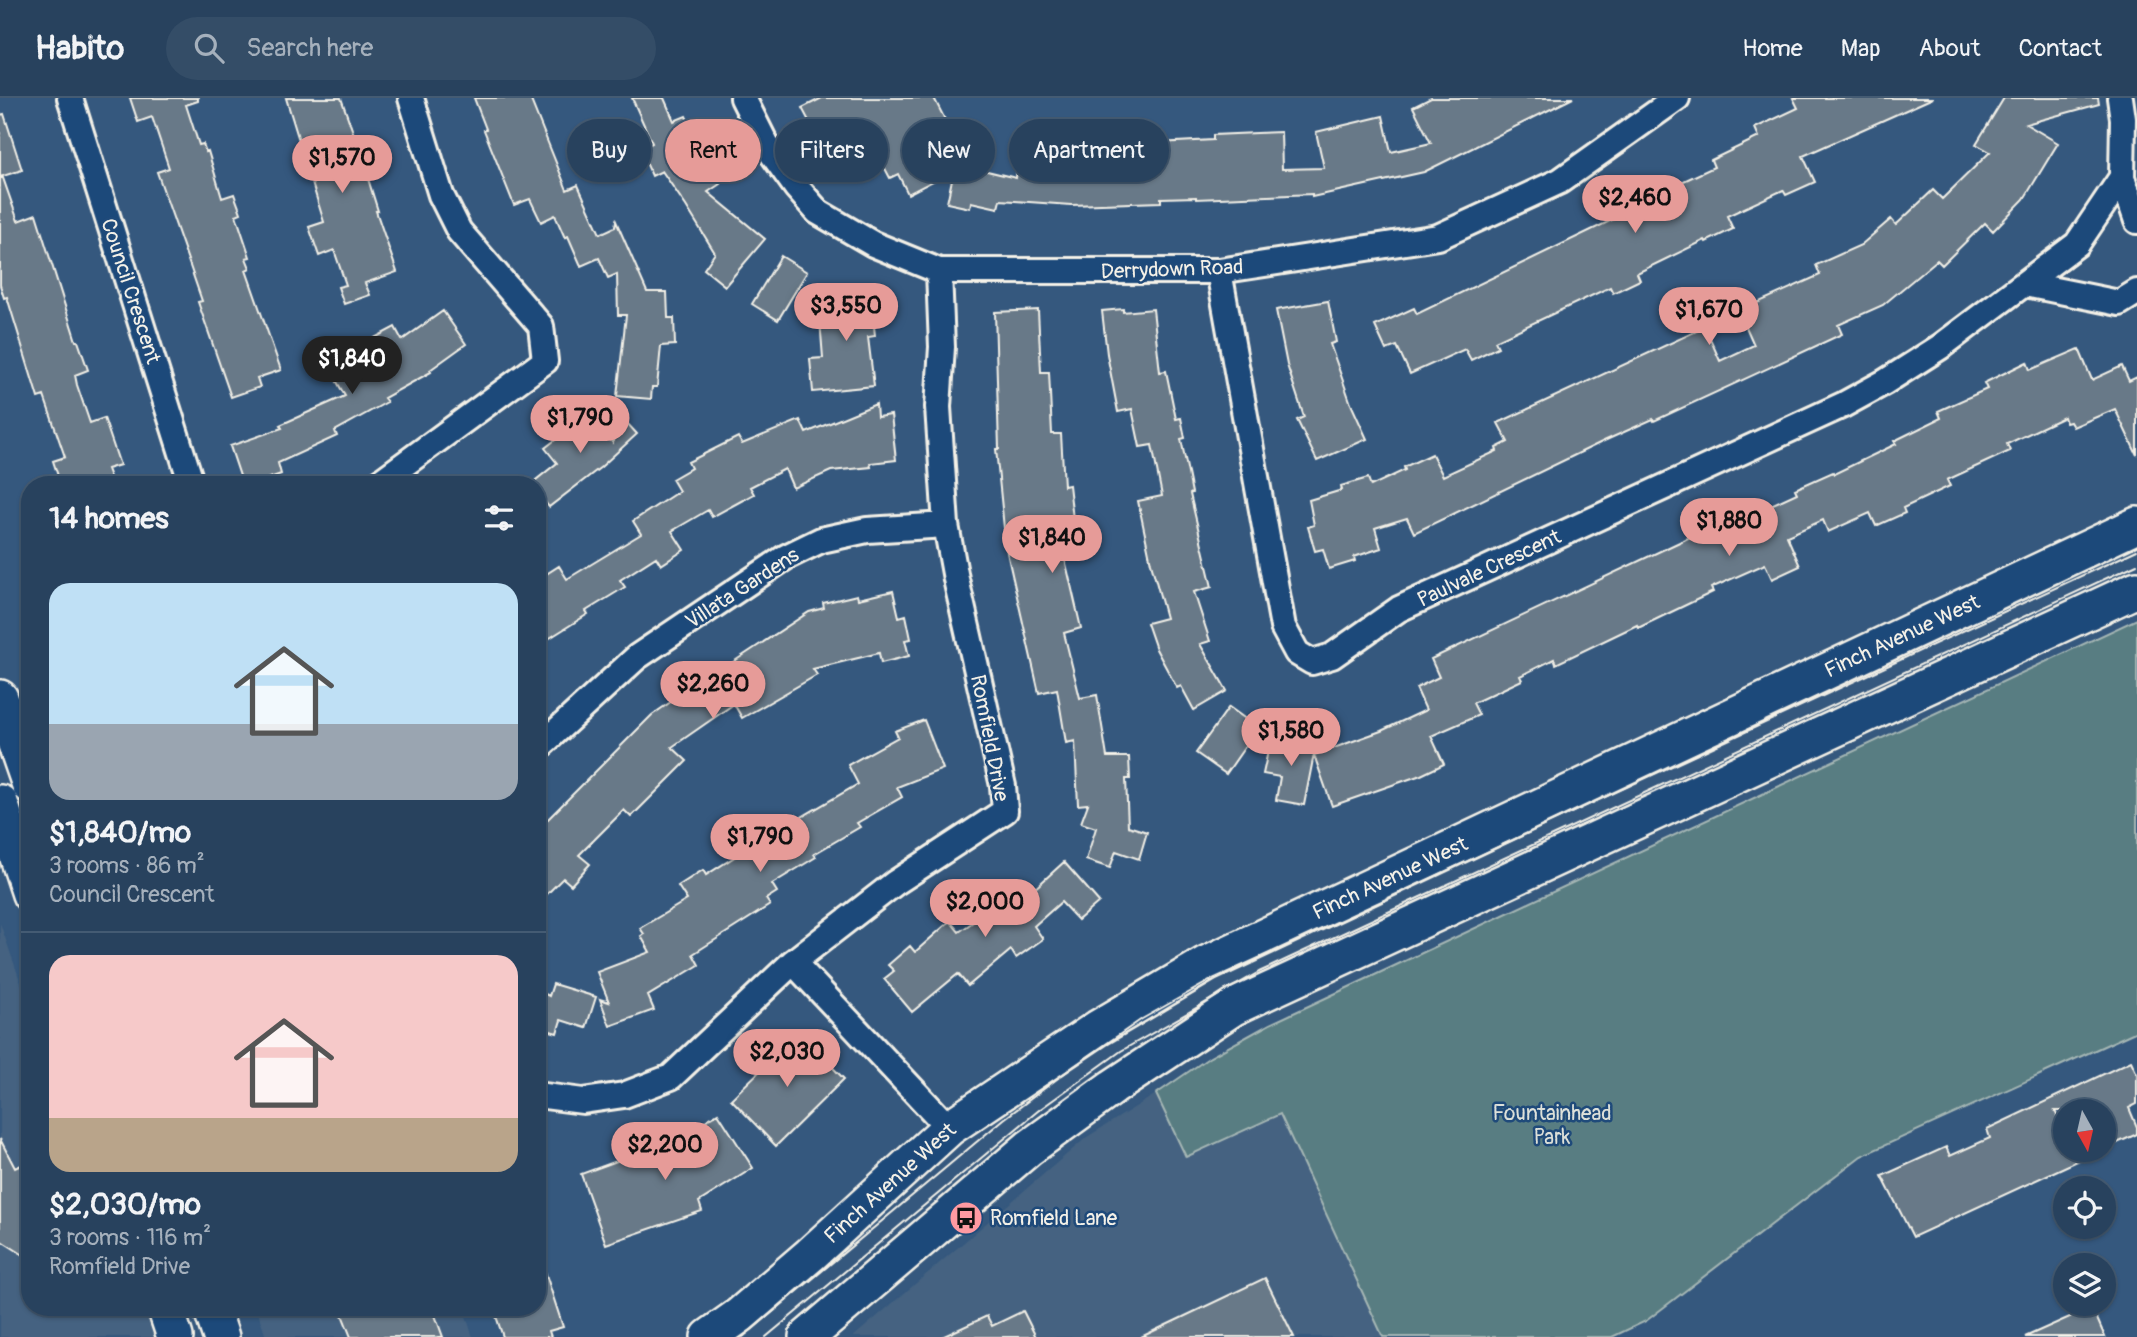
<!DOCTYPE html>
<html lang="en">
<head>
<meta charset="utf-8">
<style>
  body { margin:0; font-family:Pangolin,sans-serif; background:#344d67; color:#f1f3f6; height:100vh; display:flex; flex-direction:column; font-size:26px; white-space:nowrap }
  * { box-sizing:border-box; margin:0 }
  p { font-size:23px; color:#a5b0bc }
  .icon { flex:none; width:38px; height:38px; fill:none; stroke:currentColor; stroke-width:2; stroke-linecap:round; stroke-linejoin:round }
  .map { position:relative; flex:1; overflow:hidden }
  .side { position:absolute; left:21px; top:378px; width:525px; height:840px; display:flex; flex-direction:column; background:#28425e; border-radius:28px; box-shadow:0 2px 5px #0004,0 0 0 2px #445b73 }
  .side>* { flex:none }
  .guide { position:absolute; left:567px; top:21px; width:665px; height:63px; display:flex; gap:14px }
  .needle { width:46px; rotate:172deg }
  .fabs { position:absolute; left:2053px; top:1001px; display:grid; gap:14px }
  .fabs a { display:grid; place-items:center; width:63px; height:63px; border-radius:50%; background:#28425e; box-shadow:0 2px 5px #0004,0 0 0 2px #445b73; font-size:35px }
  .price { position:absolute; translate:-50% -60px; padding:0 16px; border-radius:24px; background:#e69b98; color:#111; font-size:23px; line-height:46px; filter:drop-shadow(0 2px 4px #0008) }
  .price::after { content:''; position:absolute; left:50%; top:42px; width:21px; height:16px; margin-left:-10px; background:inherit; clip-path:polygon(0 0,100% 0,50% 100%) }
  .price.active { background:#222; color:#fff }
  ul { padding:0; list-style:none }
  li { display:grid; align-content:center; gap:14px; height:371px; padding:0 28px }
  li+li { border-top:2px solid #445b73 }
  li span { display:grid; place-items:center; height:217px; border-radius:21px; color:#555 }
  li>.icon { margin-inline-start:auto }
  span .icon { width:126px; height:126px; fill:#fffc; stroke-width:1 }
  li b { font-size:30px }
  h2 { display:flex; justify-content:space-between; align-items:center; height:84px; padding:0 28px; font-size:30px }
  .pill { padding:0 24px; border-radius:32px; background:#28425e; box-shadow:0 2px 5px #0004,0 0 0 2px #445b73; font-size:24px; line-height:63px }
  .pill.active { background:#e69b98; color:#111 }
  header { display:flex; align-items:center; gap:42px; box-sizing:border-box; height:98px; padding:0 35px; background:#28425e; border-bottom:2px solid #445b73 }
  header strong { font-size:33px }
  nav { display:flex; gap:38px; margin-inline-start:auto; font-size:24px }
  .search { width:490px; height:63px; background:#344d67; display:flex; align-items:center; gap:18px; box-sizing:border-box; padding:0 24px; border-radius:38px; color:#a5b0bc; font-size:26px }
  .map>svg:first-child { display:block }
  .built { fill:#446281 }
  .green { fill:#597d82; stroke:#a6b7b5; stroke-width:2 }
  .building { fill:#687988; stroke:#f4f1e8; stroke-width:2 }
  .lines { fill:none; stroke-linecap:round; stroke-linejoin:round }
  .street-casing { stroke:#f4f1e8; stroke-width:30 }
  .secondary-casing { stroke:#f4f1e8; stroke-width:40 }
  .street { stroke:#1f4a7a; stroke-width:24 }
  .secondary { stroke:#1f4a7a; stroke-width:35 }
  .tram { stroke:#f4f1e8; stroke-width:2 }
  .labels { text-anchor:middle; stroke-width:5; stroke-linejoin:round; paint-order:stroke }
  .street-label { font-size:21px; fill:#f4f1e8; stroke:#1f4a7a }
  .park-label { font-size:21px; fill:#dde0d9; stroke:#1f4a7a }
  .poi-label { font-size:21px; fill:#f4f1e8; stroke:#1f4a7a; text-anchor:start }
</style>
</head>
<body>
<header>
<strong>Habito</strong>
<div class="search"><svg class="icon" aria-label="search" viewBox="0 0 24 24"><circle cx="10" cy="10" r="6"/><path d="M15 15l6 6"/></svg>Search here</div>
<nav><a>Home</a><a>Map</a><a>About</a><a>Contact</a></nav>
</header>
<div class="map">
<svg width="2137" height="1239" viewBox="0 0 2137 1239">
  <rect width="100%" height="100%" fill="#35587e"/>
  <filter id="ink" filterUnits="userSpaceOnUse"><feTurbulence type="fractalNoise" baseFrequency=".0143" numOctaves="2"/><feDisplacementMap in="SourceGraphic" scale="14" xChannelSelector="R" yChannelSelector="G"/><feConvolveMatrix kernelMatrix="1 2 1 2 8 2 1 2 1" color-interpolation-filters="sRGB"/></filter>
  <g filter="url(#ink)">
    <path class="built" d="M 0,825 L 30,911 L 30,1209 L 160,1209 L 171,1239 L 0,1239 Z
      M 1156,996 L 1186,1059 L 1280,1016 L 1383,1239 L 853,1239 L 1087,1039 Z
      M 256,1209 L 463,1209 L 473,1239 L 266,1239 Z"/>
    <path class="green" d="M 2137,521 L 2137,933 L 1861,1058 L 1646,1223 L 1612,1239 L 1383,1239 L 1280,1016 L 1186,1059 L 1156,996 L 1210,959 L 1270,926 Z"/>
    <path class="building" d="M 130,0 L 198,0 L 198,3 L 186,7 L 199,47 L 203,46 L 206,54 L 208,53 L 222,100 L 234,96 L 241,115 L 236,117 L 250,159 L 246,160 L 250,170 L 246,172 L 281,272 L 257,280 L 260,289 L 231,299 L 198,204 L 202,203 L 190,168 L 157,74 L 169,70 L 152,19 L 138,24 Z
      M 286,0 L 341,0 L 366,71 L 365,71 L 378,113 L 376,113 L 397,174 L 365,185 L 370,197 L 344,206 L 338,189 L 346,187 L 334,152 L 319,158 L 309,129 L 324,124 Z
      M 474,0 L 530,0 L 567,92 L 578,87 L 600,136 L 615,129 L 616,123 L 647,194 L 667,194 L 668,220 L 674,220 L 675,247 L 661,248 L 657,289 L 652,289 L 651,301 L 617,298 L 626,217 L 618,217 L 617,176 L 608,180 L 599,160 L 581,168 L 568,138 L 565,140 L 555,117 L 541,124 L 530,101 L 514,107 L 484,32 L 486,31 Z
      M 632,0 L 664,0 L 674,23 L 686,18 L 707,65 L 720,86 L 708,94 L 765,141 L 725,188 L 704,171 L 715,155 L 686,108 L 662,73 L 652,78 L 640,51 L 652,45 Z
      M 822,0 L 934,0 L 961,53 L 982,58 L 977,68 L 979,71 L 1016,80 L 1017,69 L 1045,71 L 1046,55 L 1067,57 L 1067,61 L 1159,57 L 1158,45 L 1213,42 L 1213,37 L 1281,34 L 1282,71 L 1324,70 L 1316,34 L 1341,28 L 1383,18 L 1391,54 L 1431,45 L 1413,9 L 1431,0 L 1573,0 L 1424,74 L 1312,99 L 1312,96 L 1196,101 L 1196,99 L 1161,100 L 1161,104 L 1071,107 L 1000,102 L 998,110 L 971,104 L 970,110 L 947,105 L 954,72 L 908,96 L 898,76 L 890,80 L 865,32 L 825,53 L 802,10 Z
      M 1793,0 L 1933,0 L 1803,58 L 1815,84 L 1786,97 L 1783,92 L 1727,118 L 1733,131 L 1706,144 L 1705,142 L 1637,175 L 1640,182 L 1613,195 L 1610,189 L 1495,243 L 1498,249 L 1471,262 L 1465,251 L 1410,276 L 1397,248 L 1386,252 L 1375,228 L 1414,210 L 1417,216 L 1664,97 L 1662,93 L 1714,69 L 1711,62 L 1759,39 L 1755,30 L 1798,10 Z
      M 2004,0 L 2098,0 L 2099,6 L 2026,26 L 2058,45 L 2024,101 L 1993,133 L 1985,125 L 1942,167 L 1937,162 L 1883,207 L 1838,227 L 1842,236 L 1654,323 L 1653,321 L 1604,343 L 1414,435 L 1407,420 L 1375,430 L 1381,450 L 1354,459 L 1355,463 L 1329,471 L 1323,451 L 1315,453 L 1308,429 L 1314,427 L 1309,402 L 1342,392 L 1341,388 L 1368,380 L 1371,388 L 1405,372 L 1404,369 L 1432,356 L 1443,378 L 1497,353 L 1496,350 L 1508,344 L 1498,325 L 1705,229 L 1720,263 L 1754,247 L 1739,213 L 1820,177 L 1816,167 L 1861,147 L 1891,121 L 1896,127 L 1933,92 L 1942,101 L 1990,54 L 1976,46 Z
      M 4,16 L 22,72 L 0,79 L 0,17 Z
      M 0,80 L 3,80 L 18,123 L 36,116 L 76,243 L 78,243 L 88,272 L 75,277 L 77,287 L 90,325 L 104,320 L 120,367 L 107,371 L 113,387 L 86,387 L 84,382 L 69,387 L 61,387 L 53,363 L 65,359 L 44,298 L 38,300 L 7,199 L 4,200 L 0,187 Z
      M 781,158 L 807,174 L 778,222 L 752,206 Z
      M 870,187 L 875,238 L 868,239 L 874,288 L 813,294 L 810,261 L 823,260 L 820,222 L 837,220 L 834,191 Z
      M 1328,203 L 1336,244 L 1330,246 L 1351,306 L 1367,341 L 1317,363 L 1297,322 L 1304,319 L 1287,267 L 1276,212 Z
      M 1123,211 L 1123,214 L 1153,211 L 1160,274 L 1166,273 L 1176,321 L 1181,320 L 1185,340 L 1181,341 L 1192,395 L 1190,396 L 1212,489 L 1194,494 L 1210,543 L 1200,546 L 1227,593 L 1194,612 L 1181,588 L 1177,590 L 1156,551 L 1147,525 L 1166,520 L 1151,465 L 1138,403 L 1162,398 L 1152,347 L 1140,349 L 1132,311 L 1118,314 L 1107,256 L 1102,213 Z
      M 1038,212 L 1041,274 L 1049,274 L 1052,336 L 1061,336 L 1064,388 L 1069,387 L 1073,421 L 1067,422 L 1067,428 L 1058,431 L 1081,530 L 1064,535 L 1080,600 L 1097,597 L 1107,659 L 1129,659 L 1130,681 L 1126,681 L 1128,728 L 1147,734 L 1139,761 L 1116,753 L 1110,770 L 1086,762 L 1096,730 L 1081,725 L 1088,706 L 1078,707 L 1075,643 L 1066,645 L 1057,591 L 1039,595 L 1006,450 L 996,351 L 999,351 L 995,214 Z
      M 443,213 L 466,246 L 430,272 L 431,274 L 384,300 L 387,304 L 335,333 L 337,338 L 278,365 L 281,376 L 250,387 L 243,387 L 230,348 L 282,330 L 280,327 L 345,298 L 332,275 L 372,252 L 367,244 L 395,229 L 402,242 Z
      M 2079,251 L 2092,282 L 2122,268 L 2129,283 L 2137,279 L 2137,357 L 2115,311 L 2073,329 L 2070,324 L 2066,325 L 2064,319 L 2007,346 L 2010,353 L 1947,382 L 1950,388 L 1903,410 L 1905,415 L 1876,428 L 1870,415 L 1828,434 L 1823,422 L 1787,438 L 1800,468 L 1772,481 L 1765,466 L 1711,490 L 1713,494 L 1638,530 L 1637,527 L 1556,566 L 1554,561 L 1520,578 L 1522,582 L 1473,605 L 1479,617 L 1431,638 L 1444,666 L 1421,677 L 1332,708 L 1314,657 L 1381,633 L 1426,612 L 1416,590 L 1439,579 L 1431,561 L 1688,440 L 1737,418 L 1738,422 L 1797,395 L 1795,391 L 1833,374 L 1834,376 L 1896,346 L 1894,343 L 1941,320 L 1938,313 L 1987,291 L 1984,285 L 2027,264 L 2030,272 Z
      M 876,306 L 877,319 L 891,317 L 896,362 L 870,365 L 871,369 L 831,373 L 793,390 L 785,371 L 750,389 L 754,396 L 712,419 L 708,412 L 672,433 L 684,452 L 661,467 L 656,459 L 620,482 L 625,489 L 586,513 L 588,516 L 537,548 L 537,520 L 542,515 L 537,508 L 537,482 L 559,468 L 567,481 L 641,436 L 633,423 L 679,393 L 672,381 L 691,370 L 688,364 L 738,339 L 742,346 L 800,322 L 806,335 Z
      M 584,312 L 613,345 L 616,313 L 637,336 L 601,369 L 549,409 L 537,394 L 537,387 L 531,386 L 557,365 L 545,350 L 568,332 L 565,329 Z
      M 893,493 L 899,519 L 906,517 L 911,541 L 905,542 L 909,558 L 881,565 L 879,555 L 813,571 L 817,577 L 742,620 L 734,606 L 672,649 L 687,663 L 631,719 L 624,712 L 579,757 L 590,766 L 571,787 L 563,780 L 537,806 L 537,732 L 652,617 L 688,592 L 694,600 L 727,576 L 724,570 L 809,514 L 824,510 L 823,505 L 857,497 L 858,501 Z
      M 1229,609 L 1258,630 L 1226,676 L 1196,655 Z
      M 924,622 L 943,671 L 897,689 L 902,699 L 857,725 L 860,729 L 814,756 L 816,759 L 772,786 L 777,794 L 766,801 L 770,807 L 693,856 L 699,867 L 648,898 L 654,912 L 610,928 L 600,901 L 609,904 L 597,874 L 650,854 L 641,838 L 644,836 L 640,830 L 687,802 L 678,788 L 703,772 L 706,777 L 758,744 L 756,741 L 784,724 L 796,717 L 798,721 L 858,686 L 848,667 L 898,639 L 895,633 Z
      M 1297,637 L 1317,641 L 1304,707 L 1276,702 L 1280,679 L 1263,676 L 1271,639 L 1293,655 Z
      M 1064,764 L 1099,804 L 1078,822 L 1061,804 L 1034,828 L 1043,841 L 1016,860 L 1011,852 L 968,888 L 958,876 L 912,914 L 884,881 L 894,873 L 888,867 L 910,848 L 915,854 L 950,823 L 959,834 L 1014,795 L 1020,804 Z
      M 553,886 L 596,899 L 586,930 L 561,922 L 557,935 L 537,929 L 537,892 L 549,898 Z
      M 799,935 L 844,981 L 776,1048 L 731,1001 Z
      M 2131,963 L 2137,976 L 2137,1006 L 2129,1010 L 2137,1029 L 2137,1036 L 2104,1051 L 2104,1013 L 2055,1013 L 2065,1035 L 2065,1052 L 2101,1052 L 1913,1139 L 1882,1078 L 1946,1049 L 1950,1058 L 1990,1040 L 1987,1031 Z
      M 718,1015 L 753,1070 L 699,1104 L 702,1113 L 606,1146 L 581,1076 L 625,1060 L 627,1066 L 685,1045 L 680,1039 Z
      M 0,1041 L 15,1070 L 30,1063 L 30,1161 L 0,1142 Z
      M 541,1161 L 563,1229 L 549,1233 L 551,1239 L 503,1239 L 493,1209 L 537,1209 L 537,1162 Z
      M 1265,1180 L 1294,1239 L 1141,1239 Z
      M 339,1209 L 432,1209 L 443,1239 L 351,1239 Z
      M 2092,1209 L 2105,1239 L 2025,1239 Z
      M 1023,1213 L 1036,1239 L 942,1239 L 987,1218 L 992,1228 Z"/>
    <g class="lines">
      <defs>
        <path id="street" d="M 70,0 L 192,387
          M 743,0 L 768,50 L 796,89 L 818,114 L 873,146 L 939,173 L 1219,173 L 1438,139 L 1560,83 L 1677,0
          M 2120,0 L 2123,21 L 2122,79 L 2137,123
          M 1219,173 L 1283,529 L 1297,555 L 1312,564 L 1332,558 L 1399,511 L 1843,307 L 1885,284 L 1940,249 L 2077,146 L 2122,79
          M 2025,186 L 2119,205 L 2137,194
          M 376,387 L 545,263 L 541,228 L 459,133 L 441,97 L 411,0
          M 537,651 L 637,559 L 786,459 L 821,442 L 867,432 L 946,427
          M 793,864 L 949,1030
          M 537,997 L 583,1003 L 624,997 L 671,979 L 793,864 L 895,785 L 1005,713 L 1003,688 L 956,481 L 946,427 L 938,309 L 942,249 L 939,173"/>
        <path id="secondary" d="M 0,600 L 30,687
          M 0,705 L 30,796
          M 165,1209 L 175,1239
          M 211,1209 L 221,1239
          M 709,1239 L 740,1217 L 810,1157 L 949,1030 L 1098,930 L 1206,866 L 2137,427
          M 807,1239 L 1029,1050 L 1113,989 L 1234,909 L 2137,491"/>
      </defs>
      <use href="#street" class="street-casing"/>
      <use href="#secondary" class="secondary-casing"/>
      <use href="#street" class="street"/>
      <use href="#secondary" class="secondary"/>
      <path class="tram" d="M 743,1239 L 1004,1021 L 1074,968 L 1142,921 L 1213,881 L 1248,865 L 2137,452
        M 766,1239 L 1039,1012 L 1121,953 L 1259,874 L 2137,466"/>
    </g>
  </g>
  <defs>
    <symbol id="bus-disc" viewBox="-11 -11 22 22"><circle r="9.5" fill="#ff9aa2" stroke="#1f4a7a"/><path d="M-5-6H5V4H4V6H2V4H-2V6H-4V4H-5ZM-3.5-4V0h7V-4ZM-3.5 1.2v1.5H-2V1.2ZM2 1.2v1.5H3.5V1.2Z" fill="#111"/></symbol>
  </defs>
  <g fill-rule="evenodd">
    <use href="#bus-disc" x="947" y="1101" width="38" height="38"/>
  </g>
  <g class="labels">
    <g class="street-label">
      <text transform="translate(1172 171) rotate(-2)" y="7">Derrydown Road</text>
      <text transform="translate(131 193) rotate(72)" y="7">Council Crescent</text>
      <text transform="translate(1489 470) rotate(-25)" y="7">Paulvale Crescent</text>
      <text transform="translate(742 490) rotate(-33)" y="7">Villata Gardens</text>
      <text transform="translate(1902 538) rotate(-25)" y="7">Finch Avenue West</text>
      <text transform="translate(990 640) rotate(79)" y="7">Romfield Drive</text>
      <text transform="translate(1390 780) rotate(-25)" y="7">Finch Avenue West</text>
      <text transform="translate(890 1085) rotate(-42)" y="7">Finch Avenue West</text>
    </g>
    <g class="park-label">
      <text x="1552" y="1022">Fountainhead<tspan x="1552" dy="24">Park</tspan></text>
    </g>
    <g class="poi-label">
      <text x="990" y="1127">Romfield Lane</text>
    </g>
  </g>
</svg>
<div class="fabs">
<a><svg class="needle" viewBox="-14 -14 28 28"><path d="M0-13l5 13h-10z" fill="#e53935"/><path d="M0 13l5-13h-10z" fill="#a5b0bc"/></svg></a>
<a><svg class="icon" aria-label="locate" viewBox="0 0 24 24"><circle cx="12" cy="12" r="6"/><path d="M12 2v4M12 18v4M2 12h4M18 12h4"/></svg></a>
<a><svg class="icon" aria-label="layers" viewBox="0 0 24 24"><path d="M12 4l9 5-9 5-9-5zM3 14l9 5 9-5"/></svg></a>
</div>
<b class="price" style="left:342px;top:97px">$1,570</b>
<b class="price" style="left:1635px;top:137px">$2,460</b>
<b class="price" style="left:846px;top:245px">$3,550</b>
<b class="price" style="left:1709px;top:249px">$1,670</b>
<b class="price active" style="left:352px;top:298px">$1,840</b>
<b class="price" style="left:580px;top:357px">$1,790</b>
<b class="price" style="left:1729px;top:460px">$1,880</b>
<b class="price" style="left:1052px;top:477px">$1,840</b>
<b class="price" style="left:713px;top:623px">$2,260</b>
<b class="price" style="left:1291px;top:670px">$1,580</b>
<b class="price" style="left:760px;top:776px">$1,790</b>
<b class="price" style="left:985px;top:841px">$2,000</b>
<b class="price" style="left:787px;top:991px">$2,030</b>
<b class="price" style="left:665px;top:1084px">$2,200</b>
<div class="guide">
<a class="pill">Buy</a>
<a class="pill active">Rent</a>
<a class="pill">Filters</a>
<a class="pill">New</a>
<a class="pill">Apartment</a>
</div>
<section class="side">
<h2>14 homes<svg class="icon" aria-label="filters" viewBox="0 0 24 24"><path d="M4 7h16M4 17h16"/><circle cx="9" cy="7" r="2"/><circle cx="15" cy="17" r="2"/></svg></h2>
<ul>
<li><span style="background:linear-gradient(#bfe0f5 65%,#9aa5b1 0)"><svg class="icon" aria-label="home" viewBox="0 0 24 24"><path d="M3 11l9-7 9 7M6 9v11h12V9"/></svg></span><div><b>$1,840/mo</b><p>3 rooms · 86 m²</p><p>Council Crescent</p></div></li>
<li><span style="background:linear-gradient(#f6c9c9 75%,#b9a48a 0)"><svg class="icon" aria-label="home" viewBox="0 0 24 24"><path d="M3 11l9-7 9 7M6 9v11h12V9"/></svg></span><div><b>$2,030/mo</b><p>3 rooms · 116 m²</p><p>Romfield Drive</p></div></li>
</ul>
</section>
</div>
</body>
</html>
